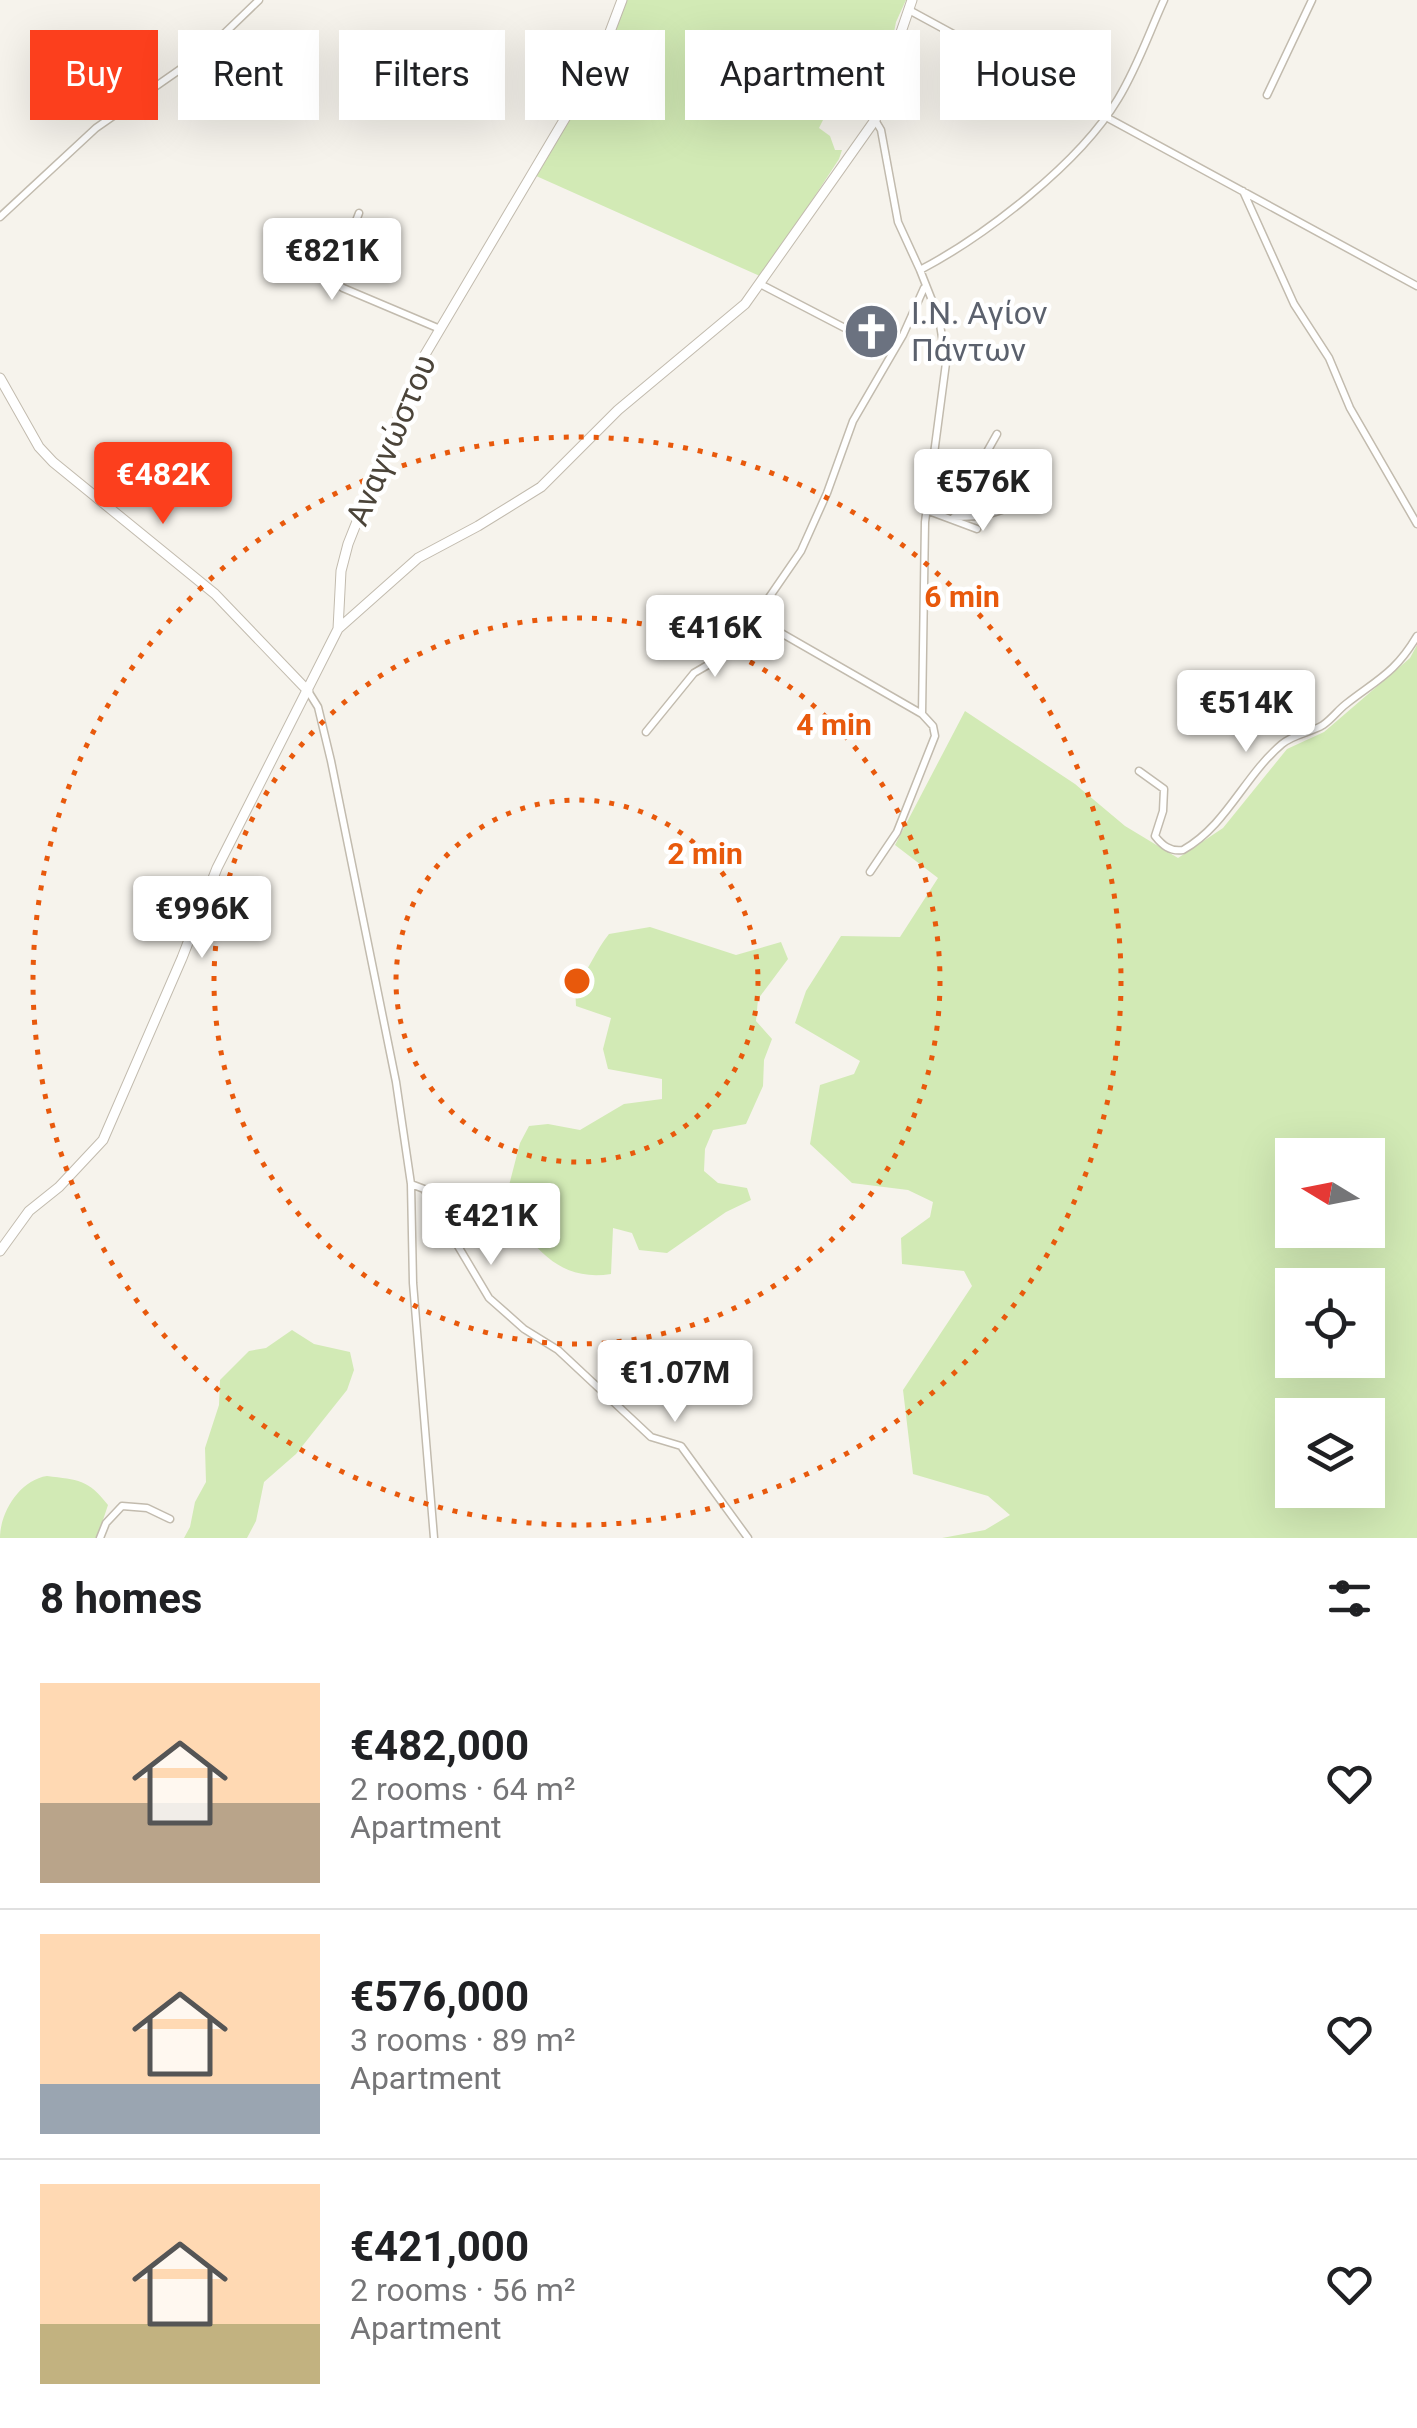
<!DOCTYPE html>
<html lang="en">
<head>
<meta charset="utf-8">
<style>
  body { margin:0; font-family:Roboto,sans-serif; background:#f2f2f2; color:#202124; height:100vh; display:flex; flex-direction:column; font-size:38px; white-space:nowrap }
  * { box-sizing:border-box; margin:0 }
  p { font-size:32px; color:#757577 }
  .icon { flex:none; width:55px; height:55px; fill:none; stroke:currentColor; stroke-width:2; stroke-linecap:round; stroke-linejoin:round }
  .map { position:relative; height:1538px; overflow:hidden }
  .panel { display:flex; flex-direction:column; background:#fff; flex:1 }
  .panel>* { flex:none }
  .top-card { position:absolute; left:30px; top:30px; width:1358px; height:90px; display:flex; gap:20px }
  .needle { width:65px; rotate:280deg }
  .fabs { position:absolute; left:1275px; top:1138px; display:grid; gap:20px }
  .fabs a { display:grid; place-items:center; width:110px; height:110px; border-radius:0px; background:#fff; box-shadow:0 10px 40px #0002; font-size:50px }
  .price { position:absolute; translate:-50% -85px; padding:0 22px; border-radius:10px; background:#fff; color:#222; font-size:32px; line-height:65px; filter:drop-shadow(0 2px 5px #0008) }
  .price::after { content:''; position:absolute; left:50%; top:60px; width:30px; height:22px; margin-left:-15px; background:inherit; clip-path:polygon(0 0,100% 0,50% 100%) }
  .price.active { background:#fc3f1d; color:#fff }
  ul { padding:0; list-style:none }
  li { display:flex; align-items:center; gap:30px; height:250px; padding:0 40px }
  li+li { border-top:2px solid #e0e0e0 }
  li span { display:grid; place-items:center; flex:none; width:280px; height:200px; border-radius:0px; color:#555 }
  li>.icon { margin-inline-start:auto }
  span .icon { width:120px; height:120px; fill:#fffc; stroke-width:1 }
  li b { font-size:42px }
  h2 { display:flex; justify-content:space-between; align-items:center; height:120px; padding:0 40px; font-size:42px }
  .chip { padding:0 35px; border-radius:0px; background:#fff; box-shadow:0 10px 40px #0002; font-size:35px; line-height:90px }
  .chip.active { background:#fc3f1d; color:#fff }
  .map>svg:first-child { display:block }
  .green { fill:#d2eab5; fill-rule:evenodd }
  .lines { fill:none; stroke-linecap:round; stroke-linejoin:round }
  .minor-casing { stroke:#c2bbae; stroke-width:9 }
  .tertiary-casing { stroke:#c2bbae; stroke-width:11 }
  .minor { stroke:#fff; stroke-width:6 }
  .tertiary { stroke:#fff; stroke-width:9 }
  .ring { fill:none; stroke:#e8590c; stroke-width:5; stroke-dasharray:5 10 }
  .labels { text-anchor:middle; stroke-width:9; stroke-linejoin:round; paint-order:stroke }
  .worship-label { font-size:32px; fill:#5b616d; stroke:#fff; text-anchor:start }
  .street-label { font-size:32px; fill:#4b4439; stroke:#fff }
  .centre { fill:#e8590c; stroke:#fff; stroke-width:5 }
  .ring-label { font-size:30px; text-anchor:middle; font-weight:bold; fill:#e8590c; stroke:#fff; stroke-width:9; stroke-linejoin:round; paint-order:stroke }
</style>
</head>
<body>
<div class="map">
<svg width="1417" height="1538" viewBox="0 0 1417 1538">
  <rect width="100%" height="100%" fill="#f6f3ec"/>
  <path class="green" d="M 625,0 L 906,0 L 896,22 L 880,101 L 873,110 L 869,106 L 846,110 L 831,104 L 819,128 L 830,136 L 835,150 L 842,150 L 839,159 L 762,277 L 534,175 L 599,65 Z
    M 1417,645 L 1417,1538 L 942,1538 L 985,1530 L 1010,1515 L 988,1496 L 913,1474 L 903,1390 L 972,1286 L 964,1271 L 902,1264 L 901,1238 L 930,1217 L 933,1202 L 908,1190 L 852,1183 L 810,1144 L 820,1085 L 854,1074 L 860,1061 L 795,1023 L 806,991 L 841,936 L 900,937 L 938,878 L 895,845 L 965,711 L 1075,784 L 1125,826 L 1178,858 L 1223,828 L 1287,749 L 1324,732 L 1410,658 ZM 1292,1155 L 1368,1155 L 1368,1230 L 1292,1230 ZM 1292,1285 L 1368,1285 L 1368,1360 L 1292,1360 ZM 1292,1415 L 1368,1415 L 1368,1490 L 1292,1490 Z
    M 650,927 L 736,955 L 781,942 L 788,959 L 758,999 L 756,1021 L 772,1039 L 764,1060 L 763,1086 L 746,1124 L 713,1130 L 705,1149 L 704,1171 L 718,1183 L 747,1188 L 751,1200 L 726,1212 L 667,1253 L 639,1250 L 632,1233 L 613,1228 L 611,1274 C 578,1279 555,1268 533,1243 L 548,1205 L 507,1193 L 520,1143 L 529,1126 L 548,1124 L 580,1130 L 624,1104 L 662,1099 L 662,1079 L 608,1069 L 603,1049 L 611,1018 L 576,1006 L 575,986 C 590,969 595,951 609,934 Z
    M 292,1330 L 314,1344 L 350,1352 L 354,1370 L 347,1390 L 296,1454 L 264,1482 L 256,1521 L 247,1538 L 184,1538 L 190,1527 L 195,1502 L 206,1482 L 205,1448 L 219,1405 L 220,1380 L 249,1351 L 266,1348 Z
    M 47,1476 C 78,1480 88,1479 108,1505 L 97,1538 L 0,1538 C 0,1512 20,1480 47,1476 Z"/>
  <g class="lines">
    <defs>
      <path id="minor" d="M 909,10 L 1417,286
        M 1267,95 L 1312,0
        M 875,120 L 881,130 L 898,222 L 920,270 C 985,236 1080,163 1118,99 C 1137,68 1149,33 1164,0
        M 1243,191 L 1294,304 L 1329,358 L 1350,408 L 1417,524
        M 359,213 L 333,281 L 343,288 L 440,329
        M 0,217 L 96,128 L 205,52 L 259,0
        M 762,285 L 891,352
        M 931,481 L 963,486 L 970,482 L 997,434
        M 926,510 L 977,529
        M 954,517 L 983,516 L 1002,510
        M 308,691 L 318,707 L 331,761 L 396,1082 L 411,1184 L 413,1283 L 434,1538
        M 922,714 L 755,618 L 801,551 L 827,493 L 853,421 L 903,335 L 924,288
        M 646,732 L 694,673 L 737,648 L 755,618
        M 1139,771 L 1164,789 L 1163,811 L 1155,836 C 1162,845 1170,852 1183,850 C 1227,825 1244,776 1282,744 C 1294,734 1310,733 1323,725 C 1332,719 1338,710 1346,704 C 1378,679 1395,673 1417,636
        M 870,872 L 897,832 L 935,736 L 933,726 L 922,714 L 925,522 L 946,363 L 939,318 L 920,270
        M 411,1184 L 424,1189 L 489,1298 L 524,1329 L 558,1350 L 651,1437 L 681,1446 L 748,1538
        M 100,1538 L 106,1523 L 122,1506 L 147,1508 L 170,1519"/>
      <path id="tertiary" d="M 0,378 L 39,447 L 53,462 L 215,594 L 308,691
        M 338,629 L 341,571 L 348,544 L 420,363 L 599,61 L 622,0
        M 0,1251 L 29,1211 L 59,1187 L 103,1140 L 182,958 L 217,868 L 338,629 L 418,558 L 478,526 L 541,487 L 618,410 L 745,304 L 875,120 L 893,74 L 899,38 L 912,0"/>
    </defs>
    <use href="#minor" class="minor-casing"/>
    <use href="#tertiary" class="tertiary-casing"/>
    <use href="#minor" class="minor"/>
    <use href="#tertiary" class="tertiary"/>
  </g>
  <g class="ring">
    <circle cx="577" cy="981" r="181"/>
    <circle cx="577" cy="981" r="363"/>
    <circle cx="577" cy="981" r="544"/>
  </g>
  <defs>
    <symbol id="church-disc" viewBox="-11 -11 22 22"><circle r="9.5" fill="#6b7280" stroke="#fff"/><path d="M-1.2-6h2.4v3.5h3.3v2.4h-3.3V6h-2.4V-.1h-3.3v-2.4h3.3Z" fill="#fff"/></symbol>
  </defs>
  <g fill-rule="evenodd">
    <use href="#church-disc" x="840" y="300" width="63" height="63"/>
  </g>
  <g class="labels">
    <g class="worship-label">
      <text x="911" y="324">Ι.Ν. Αγίον<tspan x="911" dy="37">Πάντων</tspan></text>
    </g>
    <g class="street-label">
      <text transform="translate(391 440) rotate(-67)" y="11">Αναγνώστου</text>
    </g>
  </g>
  <circle cx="577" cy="981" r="15" class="centre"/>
  <g class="ring-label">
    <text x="962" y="607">6 min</text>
    <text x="834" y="735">4 min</text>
    <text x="705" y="864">2 min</text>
  </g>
</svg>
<div class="fabs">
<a><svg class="needle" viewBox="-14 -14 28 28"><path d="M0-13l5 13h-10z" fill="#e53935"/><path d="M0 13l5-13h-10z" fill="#757577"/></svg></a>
<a><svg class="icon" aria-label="locate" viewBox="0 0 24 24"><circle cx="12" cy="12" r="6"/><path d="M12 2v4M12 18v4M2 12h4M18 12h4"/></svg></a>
<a><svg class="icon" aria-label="layers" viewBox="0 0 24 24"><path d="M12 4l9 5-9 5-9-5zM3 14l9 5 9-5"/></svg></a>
</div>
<b class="price" style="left:332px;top:303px">€821K</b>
<b class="price active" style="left:163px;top:527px">€482K</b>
<b class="price" style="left:983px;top:534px">€576K</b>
<b class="price" style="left:715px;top:680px">€416K</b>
<b class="price" style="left:1246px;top:755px">€514K</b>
<b class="price" style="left:202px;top:961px">€996K</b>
<b class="price" style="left:491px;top:1268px">€421K</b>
<b class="price" style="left:675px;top:1425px">€1.07M</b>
<div class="top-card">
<a class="chip active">Buy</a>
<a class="chip">Rent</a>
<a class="chip">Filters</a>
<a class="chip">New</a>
<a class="chip">Apartment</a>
<a class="chip">House</a>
</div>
</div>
<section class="panel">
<h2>8 homes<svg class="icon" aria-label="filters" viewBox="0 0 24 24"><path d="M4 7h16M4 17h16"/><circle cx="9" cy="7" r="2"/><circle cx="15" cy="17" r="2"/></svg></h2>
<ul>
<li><span style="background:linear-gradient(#ffd9b3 60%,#b9a48a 0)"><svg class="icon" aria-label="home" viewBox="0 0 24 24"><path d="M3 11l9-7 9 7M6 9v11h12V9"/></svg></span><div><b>€482,000</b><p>2 rooms · 64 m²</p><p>Apartment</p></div><svg class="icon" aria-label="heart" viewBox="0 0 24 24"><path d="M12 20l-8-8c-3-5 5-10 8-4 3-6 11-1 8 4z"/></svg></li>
<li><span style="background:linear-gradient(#ffd9b3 75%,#9aa5b1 0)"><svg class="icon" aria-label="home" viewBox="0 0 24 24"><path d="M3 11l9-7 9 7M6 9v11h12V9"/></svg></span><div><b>€576,000</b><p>3 rooms · 89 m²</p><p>Apartment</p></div><svg class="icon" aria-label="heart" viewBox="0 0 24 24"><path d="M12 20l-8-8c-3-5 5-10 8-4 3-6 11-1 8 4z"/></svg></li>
<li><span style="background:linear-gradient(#ffd9b3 70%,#c2b280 0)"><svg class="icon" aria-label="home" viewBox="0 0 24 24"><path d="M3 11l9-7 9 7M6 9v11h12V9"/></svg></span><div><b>€421,000</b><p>2 rooms · 56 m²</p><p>Apartment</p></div><svg class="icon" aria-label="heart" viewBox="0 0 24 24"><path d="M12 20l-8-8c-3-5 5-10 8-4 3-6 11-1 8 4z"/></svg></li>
</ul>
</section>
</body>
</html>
